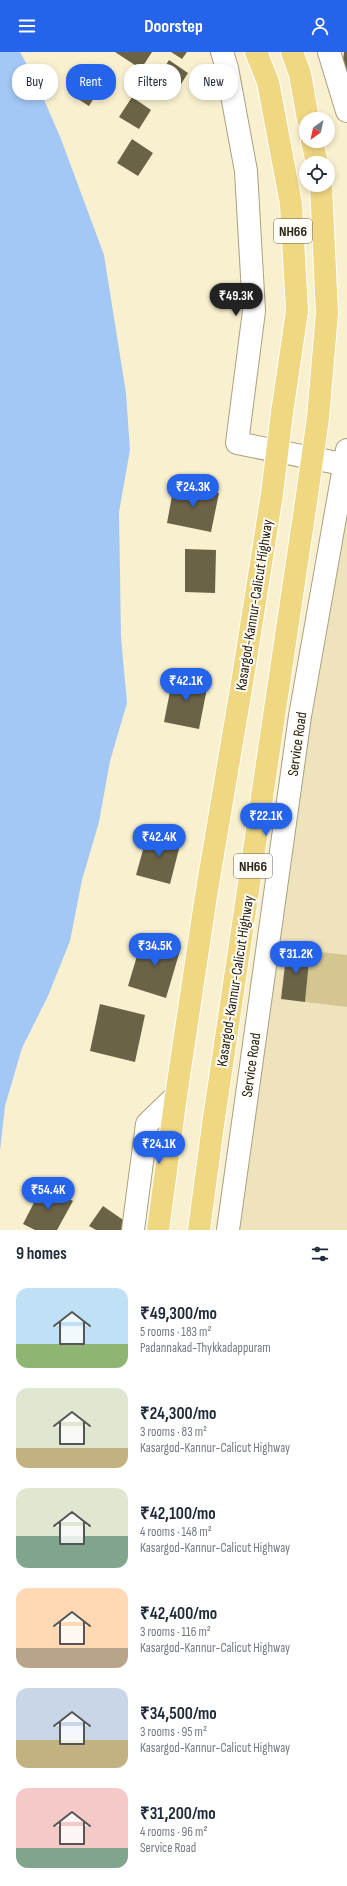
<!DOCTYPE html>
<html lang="en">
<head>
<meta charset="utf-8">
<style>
  body { margin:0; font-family:"Sofia Sans Condensed",sans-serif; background:#f6f6f7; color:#1f2937; height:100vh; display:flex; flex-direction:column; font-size:15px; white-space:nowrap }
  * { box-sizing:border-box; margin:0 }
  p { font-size:13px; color:#747a83 }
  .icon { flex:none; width:22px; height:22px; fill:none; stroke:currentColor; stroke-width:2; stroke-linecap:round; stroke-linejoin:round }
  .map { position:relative; height:1178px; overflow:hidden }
  .side { display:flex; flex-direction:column; background:#fff; flex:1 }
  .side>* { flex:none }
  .top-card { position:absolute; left:12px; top:12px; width:323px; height:36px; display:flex; gap:8px }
  .needle { width:26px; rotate:213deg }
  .controls { position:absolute; left:299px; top:60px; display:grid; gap:8px }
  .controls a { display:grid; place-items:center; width:36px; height:36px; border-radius:50%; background:#fff; box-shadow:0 2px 6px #0003; font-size:20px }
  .price { position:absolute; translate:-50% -34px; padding:0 9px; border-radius:14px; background:#2563eb; color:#fff; font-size:13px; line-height:26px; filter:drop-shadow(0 1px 2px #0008) }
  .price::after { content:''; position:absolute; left:50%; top:24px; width:12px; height:9px; margin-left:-6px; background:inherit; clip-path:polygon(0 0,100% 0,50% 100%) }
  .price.selected { background:#222; color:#fff }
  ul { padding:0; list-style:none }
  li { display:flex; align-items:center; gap:12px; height:100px; padding:0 16px }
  li span { display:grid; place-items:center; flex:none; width:112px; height:80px; border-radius:12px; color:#555 }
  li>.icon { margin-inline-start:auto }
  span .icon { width:48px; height:48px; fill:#fffc; stroke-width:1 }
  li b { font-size:17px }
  h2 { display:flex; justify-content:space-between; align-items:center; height:48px; padding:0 16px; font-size:17px }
  .tag { padding:0 14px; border-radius:16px; background:#fff; box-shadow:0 2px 6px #0003; font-size:14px; line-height:36px }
  .tag.selected { background:#2563eb; color:#fff }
  header { display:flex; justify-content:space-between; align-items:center; height:52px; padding:0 16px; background:#2563eb; color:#fff; font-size:18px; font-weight:700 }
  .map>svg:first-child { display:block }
  .built { fill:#eee3bc }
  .green { fill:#d5c691 }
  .water { fill:#a3c8f6 }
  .building { fill:#6b6346 }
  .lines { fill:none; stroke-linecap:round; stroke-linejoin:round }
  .tertiary-casing { stroke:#a8a081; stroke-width:24 }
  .secondary-casing { stroke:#a8a081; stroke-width:24 }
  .trunk-casing { stroke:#fff; stroke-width:24 }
  .tertiary { stroke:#fff; stroke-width:22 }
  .secondary { stroke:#fff; stroke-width:22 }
  .trunk { stroke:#f0d782; stroke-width:22 }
  .trunk-bridge-casing { stroke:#fff; stroke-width:24; stroke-linecap:butt }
  .trunk-bridge { stroke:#f0d782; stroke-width:22 }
  .labels { text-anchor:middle; stroke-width:4; stroke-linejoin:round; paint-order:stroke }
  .shield { fill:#fffdf6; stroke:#676459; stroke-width:1 }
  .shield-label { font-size:14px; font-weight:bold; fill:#262216 }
  .street-label { font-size:15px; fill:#262216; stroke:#fffdf6 }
</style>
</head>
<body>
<header><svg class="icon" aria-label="menu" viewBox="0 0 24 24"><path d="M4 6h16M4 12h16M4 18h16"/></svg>Doorstep<svg class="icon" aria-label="person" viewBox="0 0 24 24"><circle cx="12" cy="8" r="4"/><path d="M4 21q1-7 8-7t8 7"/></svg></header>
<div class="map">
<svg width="347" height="1178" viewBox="0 0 347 1178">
  <rect width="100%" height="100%" fill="#f9f0cf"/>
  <path class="built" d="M 347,428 L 347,1178 L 234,1178 L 275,892 Z"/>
  <path class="green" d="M 310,899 L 347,903 L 347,955 L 305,950 Z"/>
  <path class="water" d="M 0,0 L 20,0 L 36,29 L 61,87 L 104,203 L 126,341 L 130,398 L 119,460 L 121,585 L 127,651 L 110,709 L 99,770 L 82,828 L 70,889 L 48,944 L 22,996 L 5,1054 L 0,1099 Z"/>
  <path class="building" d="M 115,0 L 152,0 L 141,17 Z
    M 171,0 L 187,0 L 182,7 Z
    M 344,0 L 347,0 L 347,18 L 342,17 Z
    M 169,8 L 188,21 L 176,40 L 157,28 Z
    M 88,20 L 104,30 L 89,54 L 73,44 Z
    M 132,45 L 151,58 L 139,77 L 119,65 Z
    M 132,87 L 153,101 L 138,124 L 117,111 Z
    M 174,433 L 219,441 L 211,480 L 167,471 Z
    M 185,497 L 216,498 L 215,541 L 185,540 Z
    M 173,624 L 208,631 L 199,677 L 164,670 Z
    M 148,780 L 181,789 L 170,832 L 136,823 Z
    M 143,884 L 181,895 L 166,946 L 128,934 Z
    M 287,896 L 310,899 L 305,950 L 281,947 Z
    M 100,952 L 145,963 L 135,1010 L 90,999 Z
    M 43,1133 L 73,1149 L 57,1178 L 35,1178 L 23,1172 Z
    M 103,1154 L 129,1172 L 124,1178 L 96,1178 L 89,1174 Z"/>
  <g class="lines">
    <defs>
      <path id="tertiary" d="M 329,0 L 347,59
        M 133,1178 L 147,1072 L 176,1044
        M 228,1178 L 300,664 L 347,398"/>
      <path id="secondary" d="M 222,0 L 227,16 L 246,119 L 254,259 L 237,391 L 347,413"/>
      <path id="trunk" d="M 256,0 L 268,30 L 291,152 L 297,259 L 282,361
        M 292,0 L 300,22 L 308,67
        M 312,89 L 317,111
        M 318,366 L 327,261 L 321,133
        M 158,1178 L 176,1044 L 206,844 L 243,625 L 272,442
        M 199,1178 L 213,1073 L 306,450"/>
    </defs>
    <use href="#tertiary" class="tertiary-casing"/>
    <use href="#secondary" class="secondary-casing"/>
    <use href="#trunk" class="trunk-casing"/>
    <use href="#tertiary" class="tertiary"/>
    <use href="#secondary" class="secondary"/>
    <use href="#trunk" class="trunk"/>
    <defs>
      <path id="trunk-bridge" d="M 272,442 L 282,361
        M 306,450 L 318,366"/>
    </defs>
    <use href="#trunk-bridge" class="trunk-bridge-casing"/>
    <use href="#trunk-bridge" class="trunk-bridge"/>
  </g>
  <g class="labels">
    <g class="shield">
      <rect x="274" y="167" width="38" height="24" rx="3"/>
      <rect x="234" y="802" width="38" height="24" rx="3"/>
    </g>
    <g class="shield-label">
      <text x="293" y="184">NH66</text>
      <text x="253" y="819">NH66</text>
    </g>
    <g class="street-label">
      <text transform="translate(254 553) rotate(-81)" y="5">Kasargod-Kannur-Calicut Highway</text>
      <text transform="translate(297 692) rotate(-82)" y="5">Service Road</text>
      <text transform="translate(235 929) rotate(-81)" y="5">Kasargod-Kannur-Calicut Highway</text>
      <text transform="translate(251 1013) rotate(-82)" y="5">Service Road</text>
    </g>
  </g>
</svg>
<div class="controls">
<a><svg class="needle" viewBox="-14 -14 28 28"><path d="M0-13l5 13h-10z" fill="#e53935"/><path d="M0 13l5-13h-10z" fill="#747a83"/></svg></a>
<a><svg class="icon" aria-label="locate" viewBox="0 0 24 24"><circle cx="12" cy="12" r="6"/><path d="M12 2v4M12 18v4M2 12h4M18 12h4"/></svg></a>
</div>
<b class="price selected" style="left:236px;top:265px">₹49.3K</b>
<b class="price" style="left:193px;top:456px">₹24.3K</b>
<b class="price" style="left:186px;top:650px">₹42.1K</b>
<b class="price" style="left:266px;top:785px">₹22.1K</b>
<b class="price" style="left:159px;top:806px">₹42.4K</b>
<b class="price" style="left:155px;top:915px">₹34.5K</b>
<b class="price" style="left:296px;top:923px">₹31.2K</b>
<b class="price" style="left:159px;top:1113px">₹24.1K</b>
<b class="price" style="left:48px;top:1159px">₹54.4K</b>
<div class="top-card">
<a class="tag">Buy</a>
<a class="tag selected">Rent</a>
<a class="tag">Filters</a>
<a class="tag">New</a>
</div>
</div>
<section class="side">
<h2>9 homes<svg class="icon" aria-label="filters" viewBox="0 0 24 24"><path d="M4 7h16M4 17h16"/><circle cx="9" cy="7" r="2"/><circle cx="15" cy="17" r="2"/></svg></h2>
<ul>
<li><span style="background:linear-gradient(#bfe0f5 70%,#8fb573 0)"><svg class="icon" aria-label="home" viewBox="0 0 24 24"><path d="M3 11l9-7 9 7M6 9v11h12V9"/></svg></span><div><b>₹49,300/mo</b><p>5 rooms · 183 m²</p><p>Padannakad-Thykkadappuram</p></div></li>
<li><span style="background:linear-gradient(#dfe7d0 75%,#c2b280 0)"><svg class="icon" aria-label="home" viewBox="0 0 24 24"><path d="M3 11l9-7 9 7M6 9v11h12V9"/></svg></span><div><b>₹24,300/mo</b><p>3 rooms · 83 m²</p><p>Kasargod-Kannur-Calicut Highway</p></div></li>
<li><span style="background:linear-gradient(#dfe7d0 60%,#7fa58c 0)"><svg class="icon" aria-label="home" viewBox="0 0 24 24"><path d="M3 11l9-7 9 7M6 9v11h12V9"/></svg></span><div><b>₹42,100/mo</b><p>4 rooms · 148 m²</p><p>Kasargod-Kannur-Calicut Highway</p></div></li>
<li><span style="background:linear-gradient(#ffd9b3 75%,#b9a48a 0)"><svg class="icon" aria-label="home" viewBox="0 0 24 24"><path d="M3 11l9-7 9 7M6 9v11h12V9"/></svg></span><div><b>₹42,400/mo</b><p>3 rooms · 116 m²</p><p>Kasargod-Kannur-Calicut Highway</p></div></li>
<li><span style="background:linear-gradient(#c9d6e8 65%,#c2b280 0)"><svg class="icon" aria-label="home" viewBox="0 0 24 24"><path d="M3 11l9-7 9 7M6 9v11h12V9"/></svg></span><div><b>₹34,500/mo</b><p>3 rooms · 95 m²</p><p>Kasargod-Kannur-Calicut Highway</p></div></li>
<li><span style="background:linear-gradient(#f6c9c9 75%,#7fa58c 0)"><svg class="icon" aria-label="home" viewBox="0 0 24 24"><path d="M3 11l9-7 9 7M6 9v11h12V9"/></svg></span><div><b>₹31,200/mo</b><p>4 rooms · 96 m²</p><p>Service Road</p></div></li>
</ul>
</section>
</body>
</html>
